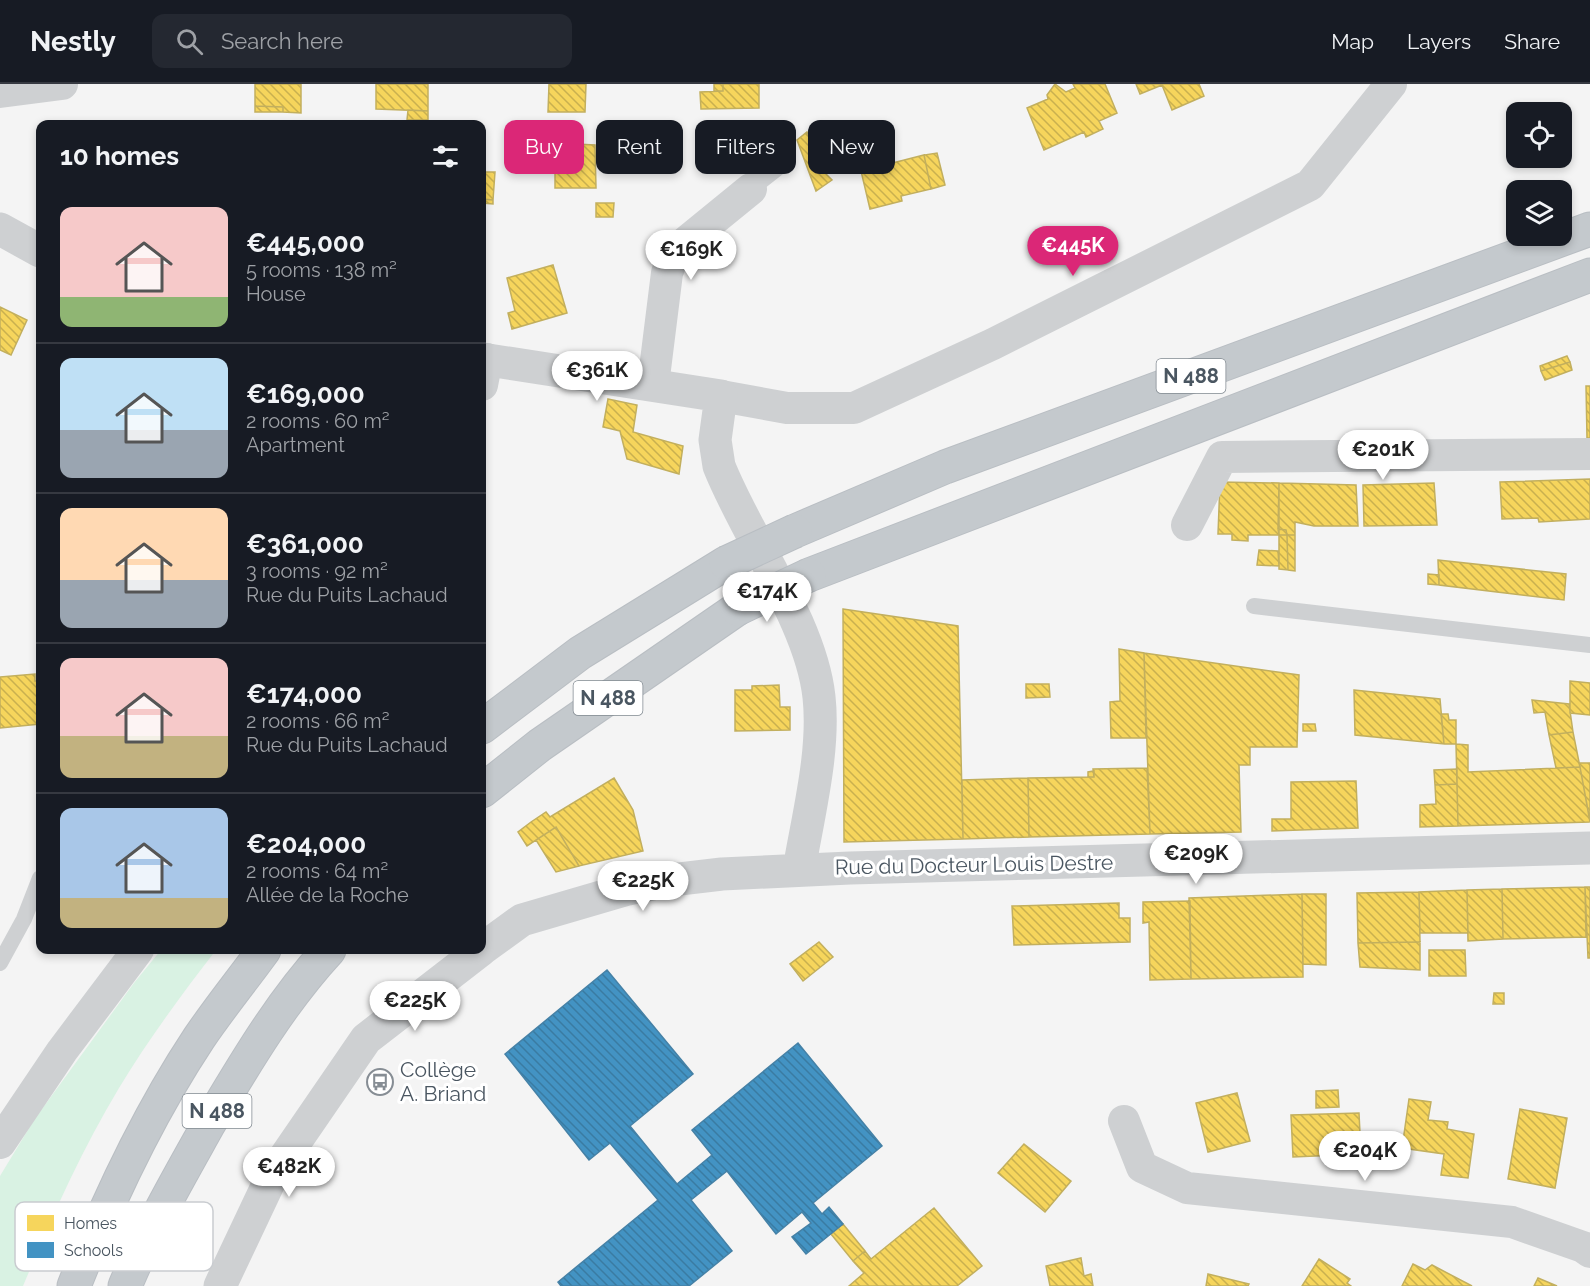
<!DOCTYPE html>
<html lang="en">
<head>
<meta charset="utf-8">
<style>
  body { margin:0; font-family:Raleway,sans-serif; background:#242831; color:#f1f3f6; height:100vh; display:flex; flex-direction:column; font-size:22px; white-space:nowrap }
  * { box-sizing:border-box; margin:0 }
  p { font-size:20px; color:#9ea1a6 }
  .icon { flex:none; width:33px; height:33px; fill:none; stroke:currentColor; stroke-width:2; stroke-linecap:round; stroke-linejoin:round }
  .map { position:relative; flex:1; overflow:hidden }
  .panel { position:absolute; left:36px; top:36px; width:450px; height:834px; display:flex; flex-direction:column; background:#171b24; border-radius:12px; box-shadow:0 3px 9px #0003 }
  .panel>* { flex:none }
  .top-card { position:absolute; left:504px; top:36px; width:570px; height:54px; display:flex; gap:12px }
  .buttons { position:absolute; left:1506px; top:18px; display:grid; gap:12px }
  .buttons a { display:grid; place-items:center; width:66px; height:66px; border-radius:12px; background:#171b24; box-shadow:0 3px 9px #0003; font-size:30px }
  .price { position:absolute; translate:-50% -51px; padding:0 14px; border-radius:21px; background:#fff; color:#222; font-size:20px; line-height:39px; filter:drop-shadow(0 2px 3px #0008) }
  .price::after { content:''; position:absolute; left:50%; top:36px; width:18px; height:14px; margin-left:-9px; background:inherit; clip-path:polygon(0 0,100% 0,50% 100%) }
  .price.active { background:#db2777; color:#fff }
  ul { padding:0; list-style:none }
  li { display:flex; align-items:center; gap:18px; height:150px; padding:0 24px }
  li+li { border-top:2px solid #363941 }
  li span { display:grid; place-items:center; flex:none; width:168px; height:120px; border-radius:12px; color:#555 }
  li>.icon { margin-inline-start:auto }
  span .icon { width:72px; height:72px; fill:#fffc; stroke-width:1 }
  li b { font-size:26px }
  h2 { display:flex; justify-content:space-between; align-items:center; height:72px; padding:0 24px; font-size:26px }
  .tag { padding:0 21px; border-radius:12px; background:#171b24; box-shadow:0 3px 9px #0003; font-size:21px; line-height:54px }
  .tag.active { background:#db2777; color:#fff }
  header { display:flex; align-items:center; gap:36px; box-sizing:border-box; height:84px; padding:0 30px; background:#171b24; border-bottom:2px solid #363941 }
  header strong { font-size:28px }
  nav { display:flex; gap:33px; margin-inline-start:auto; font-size:21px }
  .search { width:420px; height:54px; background:#242831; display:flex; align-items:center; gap:15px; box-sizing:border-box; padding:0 21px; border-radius:12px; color:#9ea1a6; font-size:22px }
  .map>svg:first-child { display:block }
  .grass { fill:#d9f2e3 }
  .homes { fill:url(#homes-back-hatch); stroke:#c2af5e; stroke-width:1.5 }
  .schools { fill:url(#schools-back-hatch); stroke:#4581a6; stroke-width:1.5 }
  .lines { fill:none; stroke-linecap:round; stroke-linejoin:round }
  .trunk-casing { stroke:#b9bec3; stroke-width:35 }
  .service { stroke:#ced0d2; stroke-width:16 }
  .minor { stroke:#ced0d2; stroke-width:32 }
  .tertiary { stroke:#ced0d2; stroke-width:33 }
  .trunk { stroke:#c4c9cd; stroke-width:33 }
  .trunk-bridge-casing { stroke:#b9bec3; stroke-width:35; stroke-linecap:butt }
  .trunk-bridge { stroke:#c4c9cd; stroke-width:33 }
  .labels { text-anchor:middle; stroke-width:6; stroke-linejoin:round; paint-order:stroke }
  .shield { fill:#fff; stroke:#808990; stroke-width:1.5 }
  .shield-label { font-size:20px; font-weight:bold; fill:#4a5661 }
  .street-label { font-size:21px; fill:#4a5661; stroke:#fff }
  .poi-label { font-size:21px; fill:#4a5661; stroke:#fff; text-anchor:start }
  .key { fill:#fff; stroke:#c9ccd0; stroke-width:1.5 }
  .key-label { font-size:16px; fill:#4a5661 }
</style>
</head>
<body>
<header>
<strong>Nestly</strong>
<div class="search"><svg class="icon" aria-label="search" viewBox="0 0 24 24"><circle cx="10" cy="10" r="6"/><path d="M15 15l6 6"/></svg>Search here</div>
<nav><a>Map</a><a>Layers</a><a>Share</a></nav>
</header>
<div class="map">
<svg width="1590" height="1202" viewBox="0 0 1590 1202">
  <defs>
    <pattern id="homes-back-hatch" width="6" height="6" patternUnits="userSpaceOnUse" patternTransform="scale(1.5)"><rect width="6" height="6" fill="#f6d55c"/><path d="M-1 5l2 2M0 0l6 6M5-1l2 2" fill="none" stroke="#c9b04f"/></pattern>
    <pattern id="schools-back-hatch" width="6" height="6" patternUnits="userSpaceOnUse" patternTransform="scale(1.5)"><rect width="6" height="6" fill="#4393c3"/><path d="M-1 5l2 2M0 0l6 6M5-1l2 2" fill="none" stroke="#3a7ba2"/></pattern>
  </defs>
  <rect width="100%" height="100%" fill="#f4f4f4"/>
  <path class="grass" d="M 161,866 L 216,866 C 182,910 148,956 119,1004 C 81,1067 51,1135 23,1202 L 0,1202 L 0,1092 L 34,1036 L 134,899 Z"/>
  <path class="homes" d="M 255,0 L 301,0 L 301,29 L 283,28 L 283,23 L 255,22 Z
    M 376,0 L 428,0 L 428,27 L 376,25 Z
    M 549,0 L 586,0 L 585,28 L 548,28 Z
    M 714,0 L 723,0 L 723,7 L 714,7 Z
    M 723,0 L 759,0 L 759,24 L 701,25 L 700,8 L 723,7 Z
    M 1055,0 L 1066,8 L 1075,4 L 1073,0 L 1105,0 L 1117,29 L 1099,37 L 1103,45 L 1086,53 L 1084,48 L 1044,66 L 1027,24 L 1048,15 L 1047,11 Z
    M 1136,0 L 1199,0 L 1204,12 L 1172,26 L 1162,1 L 1140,10 Z
    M 255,22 L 283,23 L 283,28 L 255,28 Z
    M 408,26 L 428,27 L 428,36 L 407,36 Z
    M 807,48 L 826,90 L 832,96 L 816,107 L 797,56 Z
    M 575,60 L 595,61 L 596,104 L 555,104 L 555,68 L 575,68 Z
    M 937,69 L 945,101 L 931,105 L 924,71 Z
    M 924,71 L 931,105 L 901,112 L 902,117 L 870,125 L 861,87 Z
    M 482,88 L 495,88 L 493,116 L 482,115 Z
    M 482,115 L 493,116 L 493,120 L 482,119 Z
    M 596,119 L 614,119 L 613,133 L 596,133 Z
    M 553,181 L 567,229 L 512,245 L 508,229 L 515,227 L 507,194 Z
    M 0,223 L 27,236 L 11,271 L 0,266 Z
    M 1567,272 L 1570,278 L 1541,287 L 1540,282 Z
    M 1570,278 L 1572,286 L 1545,296 L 1541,287 Z
    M 1586,302 L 1590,302 L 1590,354 L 1587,354 Z
    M 608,315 L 637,321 L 633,348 L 683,362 L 679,390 L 627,375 L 620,347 L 603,343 Z
    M 1590,395 L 1590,435 L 1539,438 L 1538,434 L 1502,435 L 1500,398 Z
    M 1220,398 L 1279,399 L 1279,451 L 1248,451 L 1248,457 L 1232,456 L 1232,450 L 1218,450 Z
    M 1279,399 L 1356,401 L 1358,442 L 1314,442 L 1295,438 L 1295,451 L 1287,451 L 1286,446 L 1278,445 Z
    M 1434,399 L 1437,441 L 1364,442 L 1363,401 Z
    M 1278,445 L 1286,446 L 1287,451 L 1279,451 Z
    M 1279,451 L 1287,451 L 1288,486 L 1279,485 Z
    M 1287,451 L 1295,451 L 1295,487 L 1288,486 Z
    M 1259,466 L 1278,467 L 1279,482 L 1257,481 Z
    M 1438,476 L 1566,490 L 1564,516 L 1439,501 Z
    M 1428,490 L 1439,491 L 1439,501 L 1428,500 Z
    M 843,525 L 958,542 L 963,755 L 844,758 Z
    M 1119,565 L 1144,569 L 1146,654 L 1111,654 L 1110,618 L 1120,617 Z
    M 1144,569 L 1299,591 L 1297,663 L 1250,663 L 1250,681 L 1239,681 L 1241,748 L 1150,750 Z
    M 35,590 L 35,597 L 40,597 L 40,640 L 0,644 L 0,593 Z
    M 1570,597 L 1590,599 L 1590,631 L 1570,629 Z
    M 1026,600 L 1049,600 L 1050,613 L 1026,614 Z
    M 779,601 L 780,623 L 790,623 L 790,646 L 735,647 L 735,606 L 752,606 L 752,602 Z
    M 1354,606 L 1440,615 L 1444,660 L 1355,651 Z
    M 1532,616 L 1569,620 L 1573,648 L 1549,651 L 1545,628 L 1534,629 Z
    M 1441,630 L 1448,630 L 1449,636 L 1456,636 L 1456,660 L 1444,660 Z
    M 1303,640 L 1315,640 L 1316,647 L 1303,647 Z
    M 1573,648 L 1580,683 L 1556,684 L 1549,651 Z
    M 1456,660 L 1468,661 L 1468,688 L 1580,683 L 1590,738 L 1458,742 Z
    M 1579,679 L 1590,679 L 1590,737 L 1580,683 Z
    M 1147,684 L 1150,750 L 1029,753 L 1028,694 L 1094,693 L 1093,685 Z
    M 1457,685 L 1457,700 L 1435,701 L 1434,686 Z
    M 1094,687 L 1094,693 L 1088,693 L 1088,688 Z
    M 614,694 L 633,726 L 643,767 L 579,782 L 556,743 L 527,762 L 518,748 L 531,738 L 546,728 L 550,733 Z
    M 1028,694 L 1029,753 L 963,755 L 962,696 Z
    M 1356,697 L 1358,744 L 1272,747 L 1272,735 L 1291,735 L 1291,698 Z
    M 1457,700 L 1458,742 L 1420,743 L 1420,721 L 1436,720 L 1435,701 Z
    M 556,743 L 579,782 L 556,788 L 536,756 Z
    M 1585,803 L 1590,803 L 1590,874 L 1588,874 Z
    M 1585,803 L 1586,853 L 1503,855 L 1502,805 Z
    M 1502,805 L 1503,855 L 1468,857 L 1467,806 Z
    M 1467,806 L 1468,849 L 1420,849 L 1419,808 Z
    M 1419,808 L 1420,858 L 1358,859 L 1357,809 Z
    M 1302,810 L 1326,810 L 1326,881 L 1303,880 Z
    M 1302,810 L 1303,893 L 1191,895 L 1189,814 Z
    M 1190,817 L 1191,895 L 1150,896 L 1149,838 L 1143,839 L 1143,818 Z
    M 1119,819 L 1119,834 L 1130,834 L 1130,858 L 1014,861 L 1012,822 Z
    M 819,858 L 833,873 L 803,897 L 790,880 Z
    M 1420,858 L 1420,886 L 1360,883 L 1358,859 Z
    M 1429,866 L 1465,866 L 1466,892 L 1429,892 Z
    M 1494,909 L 1504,909 L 1504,920 L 1493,920 Z
    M 1338,1006 L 1339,1023 L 1316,1024 L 1316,1007 Z
    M 1237,1009 L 1250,1057 L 1208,1068 L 1196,1019 Z
    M 1409,1015 L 1431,1018 L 1428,1036 L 1448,1038 L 1447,1045 L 1474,1050 L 1468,1094 L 1441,1091 L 1444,1070 L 1402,1064 Z
    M 1520,1025 L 1567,1034 L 1555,1104 L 1508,1095 Z
    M 1359,1029 L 1361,1070 L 1293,1073 L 1291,1031 Z
    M 1024,1060 L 1071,1097 L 1045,1128 L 998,1089 Z
    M 934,1124 L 982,1182 L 957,1202 L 849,1202 L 864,1189 L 853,1177 L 865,1167 L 871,1175 Z
    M 843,1140 L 865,1167 L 853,1177 L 831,1150 Z
    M 1081,1174 L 1084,1192 L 1091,1190 L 1093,1202 L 1050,1202 L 1046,1182 Z
    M 1319,1175 L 1350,1195 L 1347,1199 L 1351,1202 L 1302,1202 Z
    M 1413,1180 L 1425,1186 L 1432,1181 L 1472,1202 L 1402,1202 Z
    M 1208,1190 L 1249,1200 L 1248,1202 L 1206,1202 Z
    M 1538,1194 L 1557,1202 L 1534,1202 Z"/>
  <path class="schools" d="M 607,886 L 693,990 L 630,1042 L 677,1100 L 712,1071 L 692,1046 L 798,959 L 882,1062 L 813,1119 L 822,1130 L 829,1123 L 843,1140 L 806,1170 L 792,1153 L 811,1139 L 802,1128 L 776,1150 L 727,1087 L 691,1116 L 732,1167 L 689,1202 L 561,1202 L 558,1198 L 658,1116 L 610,1059 L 589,1076 L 505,970 Z"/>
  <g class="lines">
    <defs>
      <path id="trunk" d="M 795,447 L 945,383 L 1590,145
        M 809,491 L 1590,191
        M 482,643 L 580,569 L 726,479
        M 482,707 L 540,661 L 737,525
        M 74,1202 C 108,1116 148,1031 199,954 C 220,923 243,895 264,866
        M 125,1202 C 148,1147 178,1095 207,1043 C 244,981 280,919 329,866"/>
    </defs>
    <use href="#trunk" class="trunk-casing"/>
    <path class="service" d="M 751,105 L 788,76
      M 1254,522 L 1590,561
      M 0,879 L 24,835 L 40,794"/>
    <path class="minor" d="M 0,8 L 62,0
      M 482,301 L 487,275
      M 653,301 L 667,189 L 675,167 L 751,105
      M 721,312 L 787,324 L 854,324 L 993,260 L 1310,101 L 1391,0
      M 1187,441 L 1222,373 L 1590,370
      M 1124,1037 L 1142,1083 L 1187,1104 L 1512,1138 L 1583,1163 L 1590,1168
      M 0,1059 L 62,967 L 138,866"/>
    <path class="tertiary" d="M 0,145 L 40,167
      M 482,275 L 721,312 L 715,356 L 719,382 C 747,453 811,538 819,613 C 825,667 808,732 799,786
      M 482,865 L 522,836 L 628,805 L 671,796 L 722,790 L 850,784 L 1590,764
      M 220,1202 L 272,1092 L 366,955 L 481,866"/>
    <use href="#trunk" class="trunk"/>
    <defs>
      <path id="trunk-bridge" d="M 726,479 L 795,447
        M 737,525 L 809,491"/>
    </defs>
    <use href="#trunk-bridge" class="trunk-bridge-casing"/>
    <use href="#trunk-bridge" class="trunk-bridge"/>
  </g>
  <defs>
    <symbol id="bus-ring" viewBox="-11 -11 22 22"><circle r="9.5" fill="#fff" stroke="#868d94" stroke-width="1.5"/><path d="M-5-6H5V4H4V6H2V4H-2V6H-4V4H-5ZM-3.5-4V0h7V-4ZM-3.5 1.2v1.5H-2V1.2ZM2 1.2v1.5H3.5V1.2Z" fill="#868d94"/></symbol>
  </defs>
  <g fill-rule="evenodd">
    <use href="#bus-ring" x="365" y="983" width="30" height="30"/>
  </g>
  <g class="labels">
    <g class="shield">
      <rect x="1156.5" y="275" width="69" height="34" rx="4.5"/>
      <rect x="573.5" y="597" width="69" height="34" rx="4.5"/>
      <rect x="182.5" y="1010" width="69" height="34" rx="4.5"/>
    </g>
    <g class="shield-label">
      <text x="1191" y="299">N 488</text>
      <text x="608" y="621">N 488</text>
      <text x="217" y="1034">N 488</text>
    </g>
    <g class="street-label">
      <text transform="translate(974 781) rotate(-1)" y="7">Rue du Docteur Louis Destre</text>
    </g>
    <g class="poi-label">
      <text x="400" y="993">Collège<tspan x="400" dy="24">A. Briand</tspan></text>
    </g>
  </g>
  <rect x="15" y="1118" width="198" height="69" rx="9" class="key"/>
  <rect x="27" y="1131" width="27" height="16" fill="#f6d55c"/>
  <rect x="27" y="1158" width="27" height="16" fill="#4393c3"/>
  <g class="key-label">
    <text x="64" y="1145">Homes</text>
    <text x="64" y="1172">Schools</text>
  </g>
</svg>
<div class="buttons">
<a><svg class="icon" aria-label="locate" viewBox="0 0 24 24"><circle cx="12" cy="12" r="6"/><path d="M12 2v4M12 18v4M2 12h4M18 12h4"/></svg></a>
<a><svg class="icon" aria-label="layers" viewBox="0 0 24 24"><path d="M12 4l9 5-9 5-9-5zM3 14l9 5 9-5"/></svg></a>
</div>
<b class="price active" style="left:1073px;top:193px">€445K</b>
<b class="price" style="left:691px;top:197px">€169K</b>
<b class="price" style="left:597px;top:318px">€361K</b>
<b class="price" style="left:1383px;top:397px">€201K</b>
<b class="price" style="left:767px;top:539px">€174K</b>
<b class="price" style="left:1196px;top:801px">€209K</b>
<b class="price" style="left:643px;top:828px">€225K</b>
<b class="price" style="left:415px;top:948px">€225K</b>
<b class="price" style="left:1365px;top:1098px">€204K</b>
<b class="price" style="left:289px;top:1114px">€482K</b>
<div class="top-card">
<a class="tag active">Buy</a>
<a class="tag">Rent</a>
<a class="tag">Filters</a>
<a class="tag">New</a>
</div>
<section class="panel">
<h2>10 homes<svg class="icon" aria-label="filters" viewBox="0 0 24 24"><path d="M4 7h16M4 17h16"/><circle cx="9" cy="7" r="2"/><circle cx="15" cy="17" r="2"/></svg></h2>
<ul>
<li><span style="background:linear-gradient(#f6c9c9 75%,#8fb573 0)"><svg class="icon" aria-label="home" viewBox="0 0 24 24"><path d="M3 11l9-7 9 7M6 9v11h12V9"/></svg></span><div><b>€445,000</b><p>5 rooms · 138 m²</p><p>House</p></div></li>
<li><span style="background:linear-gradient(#bfe0f5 60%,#9aa5b1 0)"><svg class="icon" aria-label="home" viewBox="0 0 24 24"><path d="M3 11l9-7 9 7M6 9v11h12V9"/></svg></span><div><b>€169,000</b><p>2 rooms · 60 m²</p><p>Apartment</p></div></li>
<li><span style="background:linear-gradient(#ffd9b3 60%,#9aa5b1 0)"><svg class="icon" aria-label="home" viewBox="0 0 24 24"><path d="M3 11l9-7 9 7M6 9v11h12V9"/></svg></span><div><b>€361,000</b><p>3 rooms · 92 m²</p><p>Rue du Puits Lachaud</p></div></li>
<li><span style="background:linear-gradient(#f6c9c9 65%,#c2b280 0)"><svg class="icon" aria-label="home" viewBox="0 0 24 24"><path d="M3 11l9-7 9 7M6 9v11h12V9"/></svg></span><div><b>€174,000</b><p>2 rooms · 66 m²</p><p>Rue du Puits Lachaud</p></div></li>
<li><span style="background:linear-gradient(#a9c7e8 75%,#c2b280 0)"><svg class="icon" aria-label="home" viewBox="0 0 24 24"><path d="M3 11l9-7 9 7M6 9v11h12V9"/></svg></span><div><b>€204,000</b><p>2 rooms · 64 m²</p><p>Allée de la Roche</p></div></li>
</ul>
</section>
</div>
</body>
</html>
